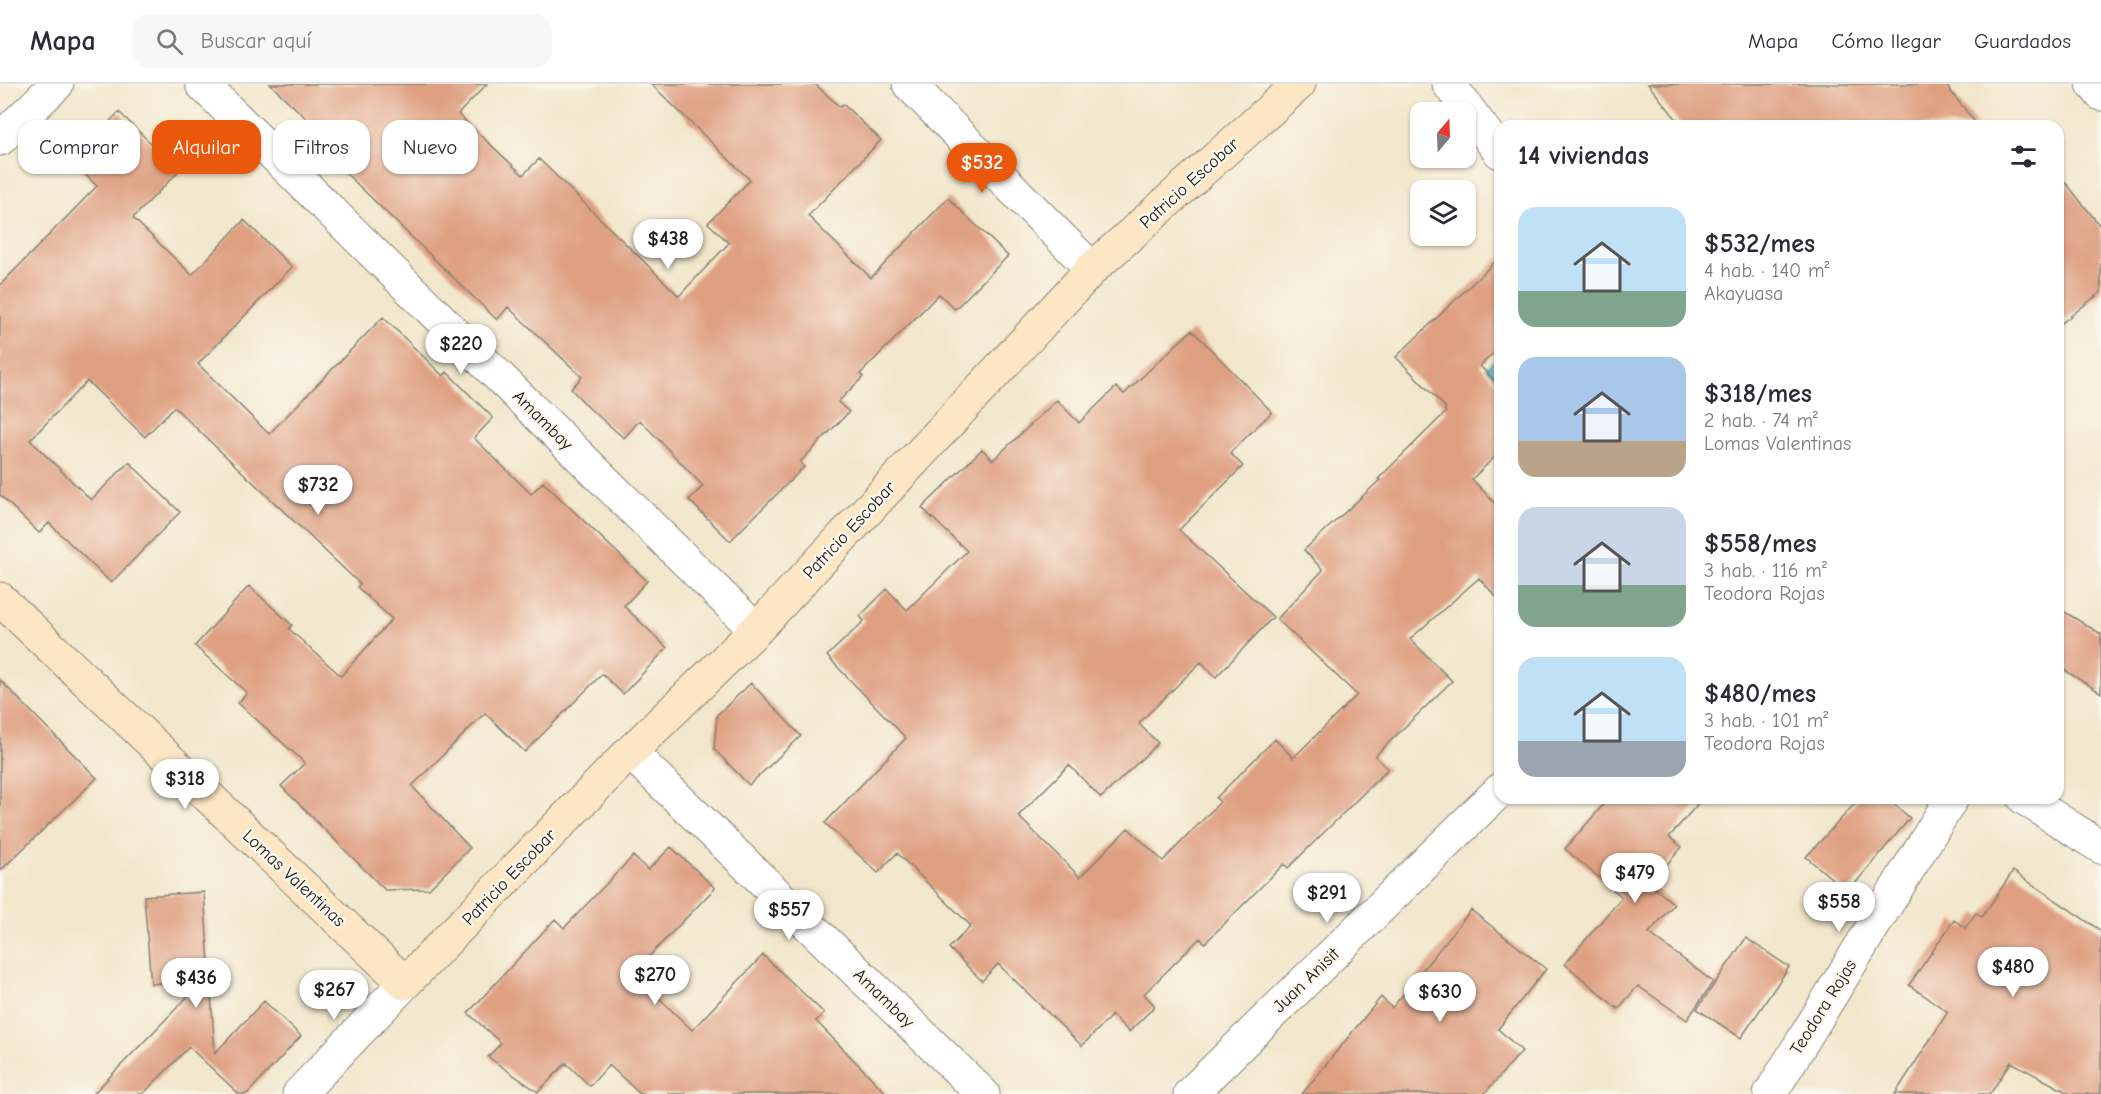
<!DOCTYPE html>
<html lang="es">
<head>
<meta charset="utf-8">
<style>
  body { margin:0; font-family:"Comic Neue",sans-serif; background:#f7f7f7; color:#2b2b33; height:100vh; display:flex; flex-direction:column; font-size:22px; white-space:nowrap }
  * { box-sizing:border-box; margin:0 }
  p { font-size:20px; color:#7c7c81 }
  .icon { flex:none; width:33px; height:33px; fill:none; stroke:currentColor; stroke-width:2; stroke-linecap:round; stroke-linejoin:round }
  .map { position:relative; flex:1; overflow:hidden }
  .panel { position:absolute; left:1494px; top:36px; width:570px; height:684px; display:flex; flex-direction:column; background:#fff; border-radius:18px; box-shadow:0 2px 4px #0004 }
  .panel>* { flex:none }
  .top-card { position:absolute; left:18px; top:36px; width:570px; height:54px; display:flex; gap:12px }
  .needle { width:39px; rotate:19deg }
  .fabs { position:absolute; left:1410px; top:18px; display:grid; gap:12px }
  .fabs a { display:grid; place-items:center; width:66px; height:66px; border-radius:12px; background:#fff; box-shadow:0 2px 4px #0004; font-size:30px }
  .price { position:absolute; translate:-50% -51px; padding:0 14px; border-radius:21px; background:#fff; color:#222; font-size:20px; line-height:39px; filter:drop-shadow(0 2px 3px #0008) }
  .price::after { content:''; position:absolute; left:50%; top:36px; width:18px; height:14px; margin-left:-9px; background:inherit; clip-path:polygon(0 0,100% 0,50% 100%) }
  .price.current { background:#ea580c; color:#fff }
  ul { padding:0; list-style:none }
  li { display:flex; align-items:center; gap:18px; height:150px; padding:0 24px }
  li span { display:grid; place-items:center; flex:none; width:168px; height:120px; border-radius:18px; color:#555 }
  li>.icon { margin-inline-start:auto }
  span .icon { width:72px; height:72px; fill:#fffc; stroke-width:1 }
  li b { font-size:26px }
  h2 { display:flex; justify-content:space-between; align-items:center; height:72px; padding:0 24px; font-size:26px }
  .pill { padding:0 21px; border-radius:18px; background:#fff; box-shadow:0 2px 4px #0004; font-size:21px; line-height:54px }
  .pill.current { background:#ea580c; color:#fff }
  header { display:flex; align-items:center; gap:36px; box-sizing:border-box; height:84px; padding:0 30px; background:#fff; border-bottom:2px solid #e1e1e2 }
  header strong { font-size:28px }
  nav { display:flex; gap:33px; margin-inline-start:auto; font-size:21px }
  .search { width:420px; height:54px; background:#f7f7f7; display:flex; align-items:center; gap:15px; box-sizing:border-box; padding:0 21px; border-radius:18px; color:#7c7c81; font-size:22px }
  .map>svg:first-child { display:block }
  .water { fill:url(#water-waves); stroke:#346474; stroke-width:1.5 }
  .building { fill:#dfa082 }
  .lines { fill:none; stroke-linecap:round; stroke-linejoin:round }
  .street-casing { stroke:#878274; stroke-width:35 }
  .secondary-casing { stroke:#878274; stroke-width:35 }
  .street { stroke:#fff; stroke-width:33 }
  .secondary { stroke:#fce6c4; stroke-width:33 }
  .labels { text-anchor:middle; stroke-width:5; stroke-linejoin:round; paint-order:stroke }
  .street-label { font-size:18px; fill:#1c1c1c; stroke:#fbf7ec }
</style>
</head>
<body>
<header>
<strong>Mapa</strong>
<div class="search"><svg class="icon" aria-label="search" viewBox="0 0 24 24"><circle cx="10" cy="10" r="6"/><path d="M15 15l6 6"/></svg>Buscar aquí</div>
<nav><a>Mapa</a><a>Cómo llegar</a><a>Guardados</a></nav>
</header>
<div class="map">
<svg width="2101" height="1010" viewBox="0 0 2101 1010">
  <defs>
    <pattern id="water-waves" width="16" height="10" patternUnits="userSpaceOnUse" patternTransform="scale(1.5)"><rect width="16" height="10" fill="#4cadcb"/><path d="M0 5q4-4 8 0t8 0" fill="none" stroke="#3e8ca4"/></pattern>
  </defs>
  <rect width="100%" height="100%" fill="#fbf7ec"/>
  <filter id="ink" filterUnits="userSpaceOnUse"><feTurbulence type="fractalNoise" baseFrequency=".0167" numOctaves="2"/><feDisplacementMap in="SourceGraphic" scale="12" xChannelSelector="R" yChannelSelector="G"/><feConvolveMatrix kernelMatrix="1 2 1 2 8 2 1 2 1" color-interpolation-filters="sRGB"/></filter>
  <filter id="wash" filterUnits="userSpaceOnUse"><feTurbulence type="fractalNoise" baseFrequency=".008" numOctaves="4" result="noise"/><feDisplacementMap in="SourceGraphic" scale="24" xChannelSelector="R" yChannelSelector="G"/><feGaussianBlur stdDeviation="1.35" result="paint"/><feColorMatrix in="noise" values="0 0 0 0 0 0 0 0 0 0 0 0 0 0 0 0 0 1.4 0 .05"/><feComposite in="paint" operator="in"/></filter>
  <g filter="url(#wash)">
    <rect width="100%" height="100%" fill="#f2e7cc"/>
    <path class="water" d="M 1500,270 L 1500,297 L 1486,284 Z"/>
    <g id="blocks">
      <path class="building" d="M 270,0 L 487,0 L 458,30 L 523,91 L 539,75 L 679,212 L 729,159 L 708,139 L 750,96 L 651,0 L 815,0 L 840,23 L 843,20 L 881,56 L 808,132 L 871,194 L 948,114 L 1008,172 L 955,225 L 939,210 L 860,290 L 863,293 L 838,318 L 849,328 L 800,378 L 804,383 L 730,457 L 689,416 L 703,402 L 640,336 L 624,354 L 590,325 L 571,305 L 582,293 L 508,223 L 497,236 L 319,63 L 327,54 Z
        M 1648,0 L 1945,0 L 1978,42 L 1682,42 Z
        M 119,28 L 179,87 L 133,134 L 192,191 L 244,136 L 292,183 L 198,280 L 269,350 L 383,233 L 443,292 L 447,288 L 493,334 L 474,354 L 531,410 L 543,398 L 647,497 L 624,522 L 667,564 L 623,610 L 602,590 L 525,668 L 485,629 L 412,702 L 470,764 L 429,805 L 385,806 L 281,702 L 305,679 L 238,619 L 247,609 L 195,562 L 249,502 L 292,541 L 289,545 L 341,592 L 392,535 L 357,503 L 360,500 L 174,323 L 145,353 L 87,297 L 30,356 L 91,416 L 129,378 L 180,428 L 111,499 L 49,439 L 39,449 L 0,411 L 0,201 L 97,102 L 71,77 Z
        M 2058,89 L 2101,143 L 2101,208 L 2058,242 Z
        M 1500,173 L 1500,263 L 1480,282 L 1500,302 L 1500,368 L 1472,395 L 1500,425 L 1500,517 L 1479,494 L 1410,555 L 1452,597 L 1375,672 L 1388,685 L 1288,784 L 1284,780 L 1205,859 L 1200,854 L 1144,910 L 1155,922 L 1129,948 L 1112,931 L 1082,962 L 998,880 L 982,897 L 949,864 L 971,842 L 897,769 L 878,789 L 825,739 L 906,654 L 827,572 L 864,537 L 860,532 L 887,505 L 907,526 L 967,467 L 922,424 L 982,365 L 993,376 L 1057,316 L 1079,339 L 1116,303 L 1124,310 L 1192,246 L 1272,328 L 1230,369 L 1243,382 L 1179,446 L 1273,533 L 1216,593 L 1201,578 L 1141,637 L 1139,640 L 1158,659 L 1101,714 L 1069,681 L 1018,732 L 1080,793 L 1128,744 L 1163,777 L 1220,718 L 1216,714 L 1275,655 L 1293,674 L 1357,611 L 1277,535 L 1323,486 L 1304,466 L 1380,396 L 1378,395 L 1446,328 L 1444,326 L 1446,324 L 1396,273 Z
        M 2058,524 L 2101,550 L 2101,609 L 2058,582 Z
        M 0,596 L 97,694 L 0,787 Z
        M 751,599 L 801,652 L 749,701 L 714,665 L 717,631 Z
        M 1609,714 L 1703,714 L 1669,753 L 1682,763 L 1650,800 L 1674,820 L 1649,849 L 1713,898 L 1687,936 L 1638,902 L 1618,925 L 1565,880 L 1622,813 L 1565,765 Z
        M 1860,714 L 1887,714 L 1910,734 L 1848,808 L 1806,773 Z
        M 671,763 L 715,804 L 633,889 L 692,946 L 763,871 L 824,929 L 816,937 L 887,1010 L 640,1010 L 609,981 L 590,1002 L 566,979 L 538,1008 L 488,973 L 501,959 L 468,929 L 555,835 L 564,844 L 633,772 L 648,786 Z
        M 2013,787 L 2101,847 L 2101,1010 L 2070,1010 L 2011,978 L 1990,1010 L 1895,1010 L 1948,928 L 1909,901 L 1954,836 L 1965,844 L 1976,829 L 1982,833 Z
        M 204,808 L 215,969 L 264,917 L 301,952 L 247,1010 L 239,1010 L 189,963 L 143,1010 L 93,1010 L 205,895 L 151,900 L 144,812 Z
        M 1471,826 L 1546,885 L 1498,945 L 1522,967 L 1484,1010 L 1302,1010 L 1381,913 L 1392,924 Z
        M 1746,854 L 1789,883 L 1741,954 L 1697,925 Z"/>
    </g>
  </g>
  <g filter="url(#ink)">
    <use href="#blocks" fill-opacity="0" stroke="#878274" stroke-width="1.5"/>
    <g class="lines">
      <defs>
        <path id="street" d="M 202,0 L 756,546
          M 909,0 L 1092,185
          M 1449,0 L 1500,68
          M 2093,0 L 2101,10
          M 0,55 L 57,0
          M 630,668 L 983,1010
          M 2024,714 L 2101,763
          M 299,1010 L 405,899
          M 1190,1010 L 1500,706
          M 1770,1010 L 1952,714"/>
        <path id="secondary" d="M 0,515 L 405,899 L 630,668 L 756,546 L 1092,185 L 1299,0"/>
      </defs>
      <use href="#street" class="street-casing"/>
      <use href="#secondary" class="secondary-casing"/>
      <use href="#street" class="street"/>
      <use href="#secondary" class="secondary"/>
    </g>
  </g>
  <g class="labels">
    <g class="street-label">
      <text transform="translate(1189 99) rotate(-42)" y="6">Patricio Escobar</text>
      <text transform="translate(543 336) rotate(45)" y="6">Amambay</text>
      <text transform="translate(849 446) rotate(-47)" y="6">Patricio Escobar</text>
      <text transform="translate(509 793) rotate(-46)" y="6">Patricio Escobar</text>
      <text transform="translate(294 794) rotate(43)" y="6">Lomas Valentinas</text>
      <text transform="translate(1306 896) rotate(-44)" y="6">Juan Anisit</text>
      <text transform="translate(884 914) rotate(44)" y="6">Amambay</text>
      <text transform="translate(1823 923) rotate(-58)" y="6">Teodora Rojas</text>
    </g>
  </g>
</svg>
<div class="fabs">
<a><svg class="needle" viewBox="-14 -14 28 28"><path d="M0-13l5 13h-10z" fill="#e53935"/><path d="M0 13l5-13h-10z" fill="#7c7c81"/></svg></a>
<a><svg class="icon" aria-label="layers" viewBox="0 0 24 24"><path d="M12 4l9 5-9 5-9-5zM3 14l9 5 9-5"/></svg></a>
</div>
<b class="price current" style="left:982px;top:110px">$532</b>
<b class="price" style="left:668px;top:186px">$438</b>
<b class="price" style="left:461px;top:291px">$220</b>
<b class="price" style="left:318px;top:432px">$732</b>
<b class="price" style="left:185px;top:726px">$318</b>
<b class="price" style="left:1635px;top:820px">$479</b>
<b class="price" style="left:1327px;top:840px">$291</b>
<b class="price" style="left:1839px;top:849px">$558</b>
<b class="price" style="left:789px;top:857px">$557</b>
<b class="price" style="left:2013px;top:914px">$480</b>
<b class="price" style="left:655px;top:922px">$270</b>
<b class="price" style="left:196px;top:925px">$436</b>
<b class="price" style="left:334px;top:937px">$267</b>
<b class="price" style="left:1440px;top:939px">$630</b>
<div class="top-card">
<a class="pill">Comprar</a>
<a class="pill current">Alquilar</a>
<a class="pill">Filtros</a>
<a class="pill">Nuevo</a>
</div>
<section class="panel">
<h2>14 viviendas<svg class="icon" aria-label="filters" viewBox="0 0 24 24"><path d="M4 7h16M4 17h16"/><circle cx="9" cy="7" r="2"/><circle cx="15" cy="17" r="2"/></svg></h2>
<ul>
<li><span style="background:linear-gradient(#bfe0f5 70%,#7fa58c 0)"><svg class="icon" aria-label="home" viewBox="0 0 24 24"><path d="M3 11l9-7 9 7M6 9v11h12V9"/></svg></span><div><b>$532/mes</b><p>4 hab. · 140 m²</p><p>Akayuasa</p></div></li>
<li><span style="background:linear-gradient(#a9c7e8 70%,#b9a48a 0)"><svg class="icon" aria-label="home" viewBox="0 0 24 24"><path d="M3 11l9-7 9 7M6 9v11h12V9"/></svg></span><div><b>$318/mes</b><p>2 hab. · 74 m²</p><p>Lomas Valentinas</p></div></li>
<li><span style="background:linear-gradient(#c9d6e8 65%,#7fa58c 0)"><svg class="icon" aria-label="home" viewBox="0 0 24 24"><path d="M3 11l9-7 9 7M6 9v11h12V9"/></svg></span><div><b>$558/mes</b><p>3 hab. · 116 m²</p><p>Teodora Rojas</p></div></li>
<li><span style="background:linear-gradient(#bfe0f5 70%,#9aa5b1 0)"><svg class="icon" aria-label="home" viewBox="0 0 24 24"><path d="M3 11l9-7 9 7M6 9v11h12V9"/></svg></span><div><b>$480/mes</b><p>3 hab. · 101 m²</p><p>Teodora Rojas</p></div></li>
</ul>
</section>
</div>
</body>
</html>
